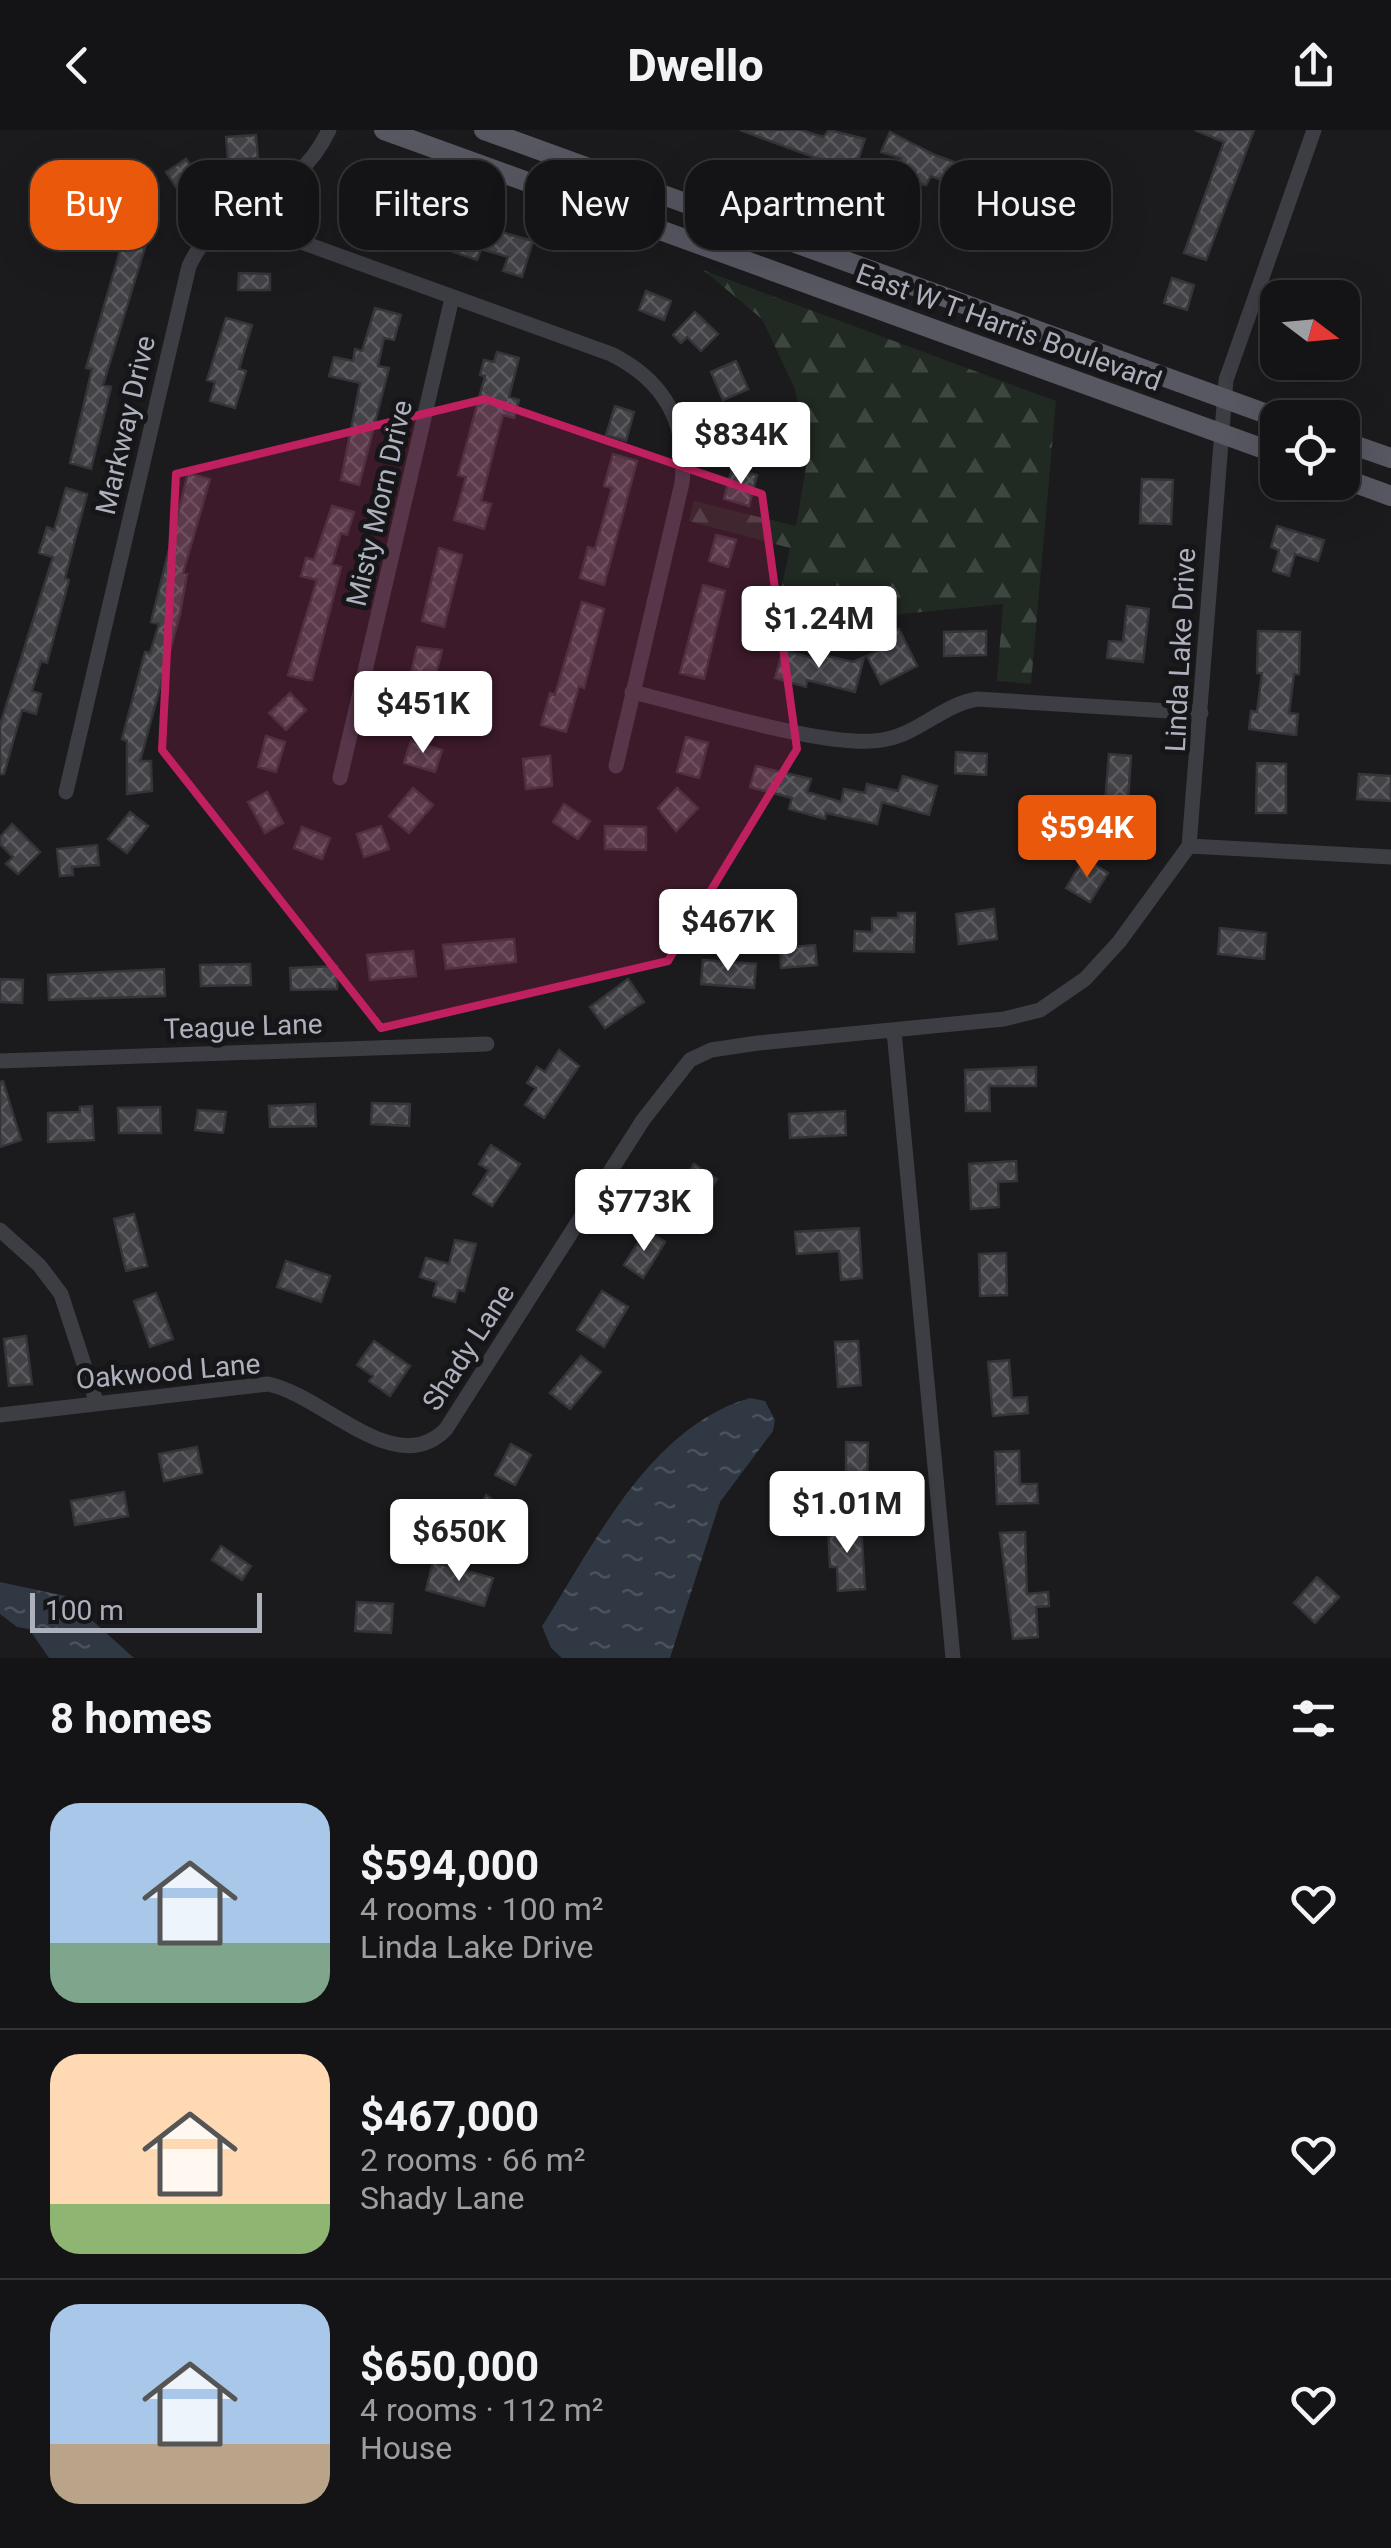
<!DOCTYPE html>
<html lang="en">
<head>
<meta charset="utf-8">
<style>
  body { margin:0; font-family:Roboto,sans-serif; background:#1d1d1f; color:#f1f3f6; height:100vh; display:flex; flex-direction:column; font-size:38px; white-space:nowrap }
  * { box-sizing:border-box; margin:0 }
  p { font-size:32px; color:#9d9ea1 }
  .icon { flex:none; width:55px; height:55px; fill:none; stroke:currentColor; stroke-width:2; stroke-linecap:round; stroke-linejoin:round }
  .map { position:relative; height:1528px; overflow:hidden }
  .details { display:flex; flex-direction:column; background:#141416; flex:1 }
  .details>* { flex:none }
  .banner { position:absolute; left:30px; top:30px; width:1332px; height:90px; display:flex; gap:20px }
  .needle { width:65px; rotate:106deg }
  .controls { position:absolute; left:1260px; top:150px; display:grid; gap:20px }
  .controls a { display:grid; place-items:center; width:100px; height:100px; border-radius:20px; background:#141416; box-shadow:0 10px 40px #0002,0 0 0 2px #333335; font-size:50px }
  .scale { position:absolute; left:30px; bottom:25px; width:232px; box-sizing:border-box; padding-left:10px; border:5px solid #adb0bd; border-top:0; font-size:28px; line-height:35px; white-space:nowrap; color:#adb0bd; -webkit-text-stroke:8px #161518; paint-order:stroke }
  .price { position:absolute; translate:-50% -85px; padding:0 22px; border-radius:10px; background:#fff; color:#222; font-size:32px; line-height:65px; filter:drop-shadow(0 2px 5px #0008) }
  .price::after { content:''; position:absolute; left:50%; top:60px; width:30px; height:22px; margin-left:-15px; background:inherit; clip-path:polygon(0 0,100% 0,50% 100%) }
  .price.active { background:#ea580c; color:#fff }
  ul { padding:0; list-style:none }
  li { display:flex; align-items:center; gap:30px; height:250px; padding:0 50px }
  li+li { border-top:2px solid #333335 }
  li span { display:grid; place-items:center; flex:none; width:280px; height:200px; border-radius:30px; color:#555 }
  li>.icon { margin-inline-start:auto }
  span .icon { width:120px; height:120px; fill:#fffc; stroke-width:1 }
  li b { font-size:42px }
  h2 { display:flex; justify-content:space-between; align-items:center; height:120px; padding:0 50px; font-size:42px }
  .chip { padding:0 35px; border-radius:30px; background:#141416; box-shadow:0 10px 40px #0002,0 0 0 2px #333335; font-size:35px; line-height:90px }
  .chip.active { background:#ea580c; color:#fff }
  header { display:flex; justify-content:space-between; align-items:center; height:130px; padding:0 50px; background:#141416; font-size:45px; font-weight:800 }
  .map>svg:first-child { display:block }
  .forest { fill:url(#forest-firs) }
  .water { fill:url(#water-ripples) }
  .building { fill:url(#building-cross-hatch); stroke:#353439; stroke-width:2.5 }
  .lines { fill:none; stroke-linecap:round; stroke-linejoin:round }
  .minor { stroke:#3d3d44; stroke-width:15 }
  .major { stroke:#575862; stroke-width:20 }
  .marked { fill:#c12060; fill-opacity:0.2; stroke:#c12060; stroke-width:8; stroke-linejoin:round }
  .labels { text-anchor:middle; stroke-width:10; stroke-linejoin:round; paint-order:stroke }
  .street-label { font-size:28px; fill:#adb0bd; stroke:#161518 }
</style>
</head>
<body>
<header><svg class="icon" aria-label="back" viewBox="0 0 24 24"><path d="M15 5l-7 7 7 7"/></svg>Dwello<svg class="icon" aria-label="share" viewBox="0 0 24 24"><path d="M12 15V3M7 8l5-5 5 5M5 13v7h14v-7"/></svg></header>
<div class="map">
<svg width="1391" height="1528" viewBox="0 0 1391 1528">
  <defs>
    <pattern id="forest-firs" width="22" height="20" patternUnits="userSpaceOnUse" patternTransform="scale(2.5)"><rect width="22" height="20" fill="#202922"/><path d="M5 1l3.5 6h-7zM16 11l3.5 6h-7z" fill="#3e4640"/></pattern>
    <pattern id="water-ripples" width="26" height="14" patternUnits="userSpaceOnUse" patternTransform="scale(2.5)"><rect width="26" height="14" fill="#2f3843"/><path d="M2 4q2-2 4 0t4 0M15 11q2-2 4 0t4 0" fill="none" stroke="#4a525c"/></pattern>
    <pattern id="building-cross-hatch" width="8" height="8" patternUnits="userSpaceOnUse" patternTransform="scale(2.5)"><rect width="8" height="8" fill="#424247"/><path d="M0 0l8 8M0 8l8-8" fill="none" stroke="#5b5b60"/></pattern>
  </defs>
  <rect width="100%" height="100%" fill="#1b1a1d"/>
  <path class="forest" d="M 703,140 L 1056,271 L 1031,554 L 997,551 L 1003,474 L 882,486 L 781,460 L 790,418 L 689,391 L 694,371 L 796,396 L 807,331 L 795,259 L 762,189 Z"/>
  <path class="water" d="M 750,1268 L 765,1271 L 775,1290 L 773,1301 L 720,1372 L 670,1528 L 562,1528 L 551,1518 L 542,1496 C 594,1415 649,1297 750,1268 Z
    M 0,1452 L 65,1466 L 134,1528 L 49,1528 L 29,1499 L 17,1497 L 0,1484 Z"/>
  <path class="building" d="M 740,0 L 801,0 L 823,7 L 829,0 L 865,9 L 854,42 Z
    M 1195,0 L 1254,0 L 1206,130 L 1184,123 L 1224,12 Z
    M 890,2 L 935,25 L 1008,52 L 1000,75 L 983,68 L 979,78 L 955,69 L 960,57 L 931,46 L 926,55 L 912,52 L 908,57 L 898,43 L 901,28 L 881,22 Z
    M 256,5 L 258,28 L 228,30 L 226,7 Z
    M 186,29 L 200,50 L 180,63 L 166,42 Z
    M 354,44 L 389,69 L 376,85 L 343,60 Z
    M 412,73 L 497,105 L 498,101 L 533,111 L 522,147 L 503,141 L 508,127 L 481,119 L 477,130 L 400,103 Z
    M 124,107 L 146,114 L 103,255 L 111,257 L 91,339 L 70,333 L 92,239 L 86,238 Z
    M 239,143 L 270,144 L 270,160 L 238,160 Z
    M 1172,148 L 1194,155 L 1187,180 L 1164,173 Z
    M 646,161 L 671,171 L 664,190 L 639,180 Z
    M 375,178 L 401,185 L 394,210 L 384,208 L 378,236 L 389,238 L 359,355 L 341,350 L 360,253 L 329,246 L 334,227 L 353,231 L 355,219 L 362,221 Z
    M 695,182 L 718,204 L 701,221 L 687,207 L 681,213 L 673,205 Z
    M 226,188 L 252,195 L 239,239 L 246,241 L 235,278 L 210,271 L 215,252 L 207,250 Z
    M 497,222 L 519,228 L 509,267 L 519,270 L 514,288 L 503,285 L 495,315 L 481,371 L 491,374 L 484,399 L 454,390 L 466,347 L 458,345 L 485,246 L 480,245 L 484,230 L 494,232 Z
    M 736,231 L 748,259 L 723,270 L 711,242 Z
    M 615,276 L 634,282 L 626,311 L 606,305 Z
    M 751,283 L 756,318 L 735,321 L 730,286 Z
    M 613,324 L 637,331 L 604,455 L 580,448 L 588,417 L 595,419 L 612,358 L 604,356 Z
    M 732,338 L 757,345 L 749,376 L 724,369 Z
    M 188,343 L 210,349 L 183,443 L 187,444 L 180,484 L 140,631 L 151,631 L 152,661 L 127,664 L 127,611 L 122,609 L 145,522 L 150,523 L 159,494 L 151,492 Z
    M 1142,349 L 1173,350 L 1171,394 L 1140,393 Z
    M 66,358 L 87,364 L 65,448 L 69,450 L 47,533 L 41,531 L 32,561 L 41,564 L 36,584 L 22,580 L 4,644 L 0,644 L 0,595 L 53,427 L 39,423 L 47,397 L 54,400 Z
    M 332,376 L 354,382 L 347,405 L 341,403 L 332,434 L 341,437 L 312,550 L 307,550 L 288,545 L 317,450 L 301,446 L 306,428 L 314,430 Z
    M 1277,396 L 1324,410 L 1318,431 L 1295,424 L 1289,446 L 1273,441 L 1279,420 L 1271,417 Z
    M 716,405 L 736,410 L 728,437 L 709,431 Z
    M 439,418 L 462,425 L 444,497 L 422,491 Z
    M 703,455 L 725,461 L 704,549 L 680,543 Z
    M 582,472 L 604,479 L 584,558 L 579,556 L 566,602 L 541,595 L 550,563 L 555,565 Z
    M 1127,476 L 1149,479 L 1143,532 L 1107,528 L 1109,511 L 1123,512 Z
    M 899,499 L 917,536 L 881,554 L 867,526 L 879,520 L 875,511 Z
    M 986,501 L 986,525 L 944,526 L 944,502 Z
    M 1258,501 L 1300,502 L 1299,544 L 1294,544 L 1289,583 L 1298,584 L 1296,605 L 1249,599 L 1251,581 L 1257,582 L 1262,543 L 1257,543 Z
    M 417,517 L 442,520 L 426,583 L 403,578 Z
    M 783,520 L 822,531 L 823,525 L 853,532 L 864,527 L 855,562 L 807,550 L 806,557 L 775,548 Z
    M 290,563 L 306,580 L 286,600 L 269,583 Z
    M 266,606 L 285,612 L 276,642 L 258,637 Z
    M 686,607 L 708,613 L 699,648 L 677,642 Z
    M 411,611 L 442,620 L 435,642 L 404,633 Z
    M 956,622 L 987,624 L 986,645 L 955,643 Z
    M 1109,624 L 1131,626 L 1127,687 L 1104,685 Z
    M 550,626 L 552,656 L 526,659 L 523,629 Z
    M 1257,633 L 1286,634 L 1286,683 L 1256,683 Z
    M 756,636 L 811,649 L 807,662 L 841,672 L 844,659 L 865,663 L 867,654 L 898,661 L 903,646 L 937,656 L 929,685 L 882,672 L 877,694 L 826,683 L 825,689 L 789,679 L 792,668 L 750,657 Z
    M 1359,644 L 1391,646 L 1391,671 L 1357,669 Z
    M 413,658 L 433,675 L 409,703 L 389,686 Z
    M 677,658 L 698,678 L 676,701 L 658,678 Z
    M 267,662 L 283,693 L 265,703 L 248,672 Z
    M 564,674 L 590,691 L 578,709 L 553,692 Z
    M 130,682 L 148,696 L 127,723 L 108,709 Z
    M 12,694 L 40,722 L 18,744 L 6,734 L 13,727 L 0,714 L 0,707 Z
    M 381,696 L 389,719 L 364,727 L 357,704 Z
    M 605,696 L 646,697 L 646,720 L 605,719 Z
    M 302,697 L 330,708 L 322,729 L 294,718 Z
    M 97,715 L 99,735 L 72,737 L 73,745 L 60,746 L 57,719 Z
    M 1084,728 L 1108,743 L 1090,772 L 1066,758 Z
    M 994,779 L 997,809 L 959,814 L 956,784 Z
    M 898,783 L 915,783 L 914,822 L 854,821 L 855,801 L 872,802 L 872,788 L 898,788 Z
    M 1220,798 L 1266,803 L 1264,829 L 1218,824 Z
    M 514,809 L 516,832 L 446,839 L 443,815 Z
    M 815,815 L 817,835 L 781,838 L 780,818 Z
    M 413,821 L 416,846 L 370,850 L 367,825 Z
    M 703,830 L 756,834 L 754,858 L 701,854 Z
    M 250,834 L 251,855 L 201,856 L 200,835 Z
    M 337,836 L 337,859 L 291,860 L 290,838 Z
    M 164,839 L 165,866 L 49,870 L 48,845 Z
    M 0,849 L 23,850 L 22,873 L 0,872 Z
    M 628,849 L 644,872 L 605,898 L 590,877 Z
    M 559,920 L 579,936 L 544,988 L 525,975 L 536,958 L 527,953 L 537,937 L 545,942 Z
    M 1036,937 L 1036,956 L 989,956 L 990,981 L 966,981 L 965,940 Z
    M 3,951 L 21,1010 L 0,1017 L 0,952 Z
    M 372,973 L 410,974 L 409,996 L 371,994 Z
    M 315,974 L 316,996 L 270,997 L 269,976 Z
    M 92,976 L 94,1010 L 48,1012 L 48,983 L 80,982 L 80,977 Z
    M 160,977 L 161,1003 L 119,1003 L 118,978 Z
    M 198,980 L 226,982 L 223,1003 L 195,1000 Z
    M 845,981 L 846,1005 L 790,1008 L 789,984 Z
    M 491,1015 L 520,1034 L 492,1076 L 473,1064 L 489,1040 L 479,1034 Z
    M 1016,1031 L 1017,1051 L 998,1052 L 999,1077 L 971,1079 L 969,1034 Z
    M 694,1034 L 717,1049 L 689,1093 L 666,1078 Z
    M 134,1084 L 147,1136 L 126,1141 L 114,1089 Z
    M 859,1098 L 862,1148 L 841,1150 L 839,1121 L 797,1124 L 795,1102 Z
    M 646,1100 L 665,1112 L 643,1148 L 624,1135 Z
    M 455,1110 L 476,1114 L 464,1161 L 458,1160 L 455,1172 L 433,1166 L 437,1152 L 420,1147 L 426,1128 L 449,1134 Z
    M 1006,1123 L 1007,1165 L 980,1166 L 979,1124 Z
    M 286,1131 L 330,1146 L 321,1172 L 277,1157 Z
    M 602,1161 L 628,1177 L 604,1217 L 577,1200 Z
    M 156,1163 L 173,1209 L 150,1217 L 134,1171 Z
    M 26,1206 L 32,1254 L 9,1256 L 4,1209 Z
    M 374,1211 L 410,1236 L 390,1266 L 369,1251 L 373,1246 L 357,1235 Z
    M 858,1211 L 861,1255 L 838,1257 L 835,1212 Z
    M 581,1226 L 601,1242 L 570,1279 L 550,1263 Z
    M 1009,1230 L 1012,1268 L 1027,1267 L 1028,1283 L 993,1286 L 988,1232 Z
    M 846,1312 L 868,1313 L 867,1358 L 846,1358 Z
    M 511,1314 L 531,1325 L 515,1355 L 495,1345 Z
    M 197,1317 L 202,1343 L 164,1351 L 159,1324 Z
    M 1019,1321 L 1020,1354 L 1037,1354 L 1038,1373 L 997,1374 L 995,1322 Z
    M 124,1362 L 128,1386 L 75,1395 L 71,1371 Z
    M 486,1365 L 519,1388 L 498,1419 L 469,1400 Z
    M 861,1394 L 865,1459 L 838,1461 L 837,1437 L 830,1437 L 828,1396 Z
    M 1025,1402 L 1027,1464 L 1048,1462 L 1049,1476 L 1036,1477 L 1038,1507 L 1013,1509 L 1000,1403 Z
    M 221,1416 L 251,1436 L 242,1450 L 212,1430 Z
    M 433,1432 L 493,1448 L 484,1476 L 426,1460 Z
    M 1317,1447 L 1339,1467 L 1315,1493 L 1294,1473 Z
    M 357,1472 L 393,1474 L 391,1503 L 355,1501 Z"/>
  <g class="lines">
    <path class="minor" d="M 257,70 L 270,92 L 290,108 L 611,224 C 665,251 688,293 682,353 L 616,636
      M 632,562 C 690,575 835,622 887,609 C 920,602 943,575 977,569 L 1201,583
      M 340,648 L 452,168
      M 66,662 L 189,136 C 227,57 290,81 329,0
      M 1189,716 L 1391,727
      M 894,901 L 953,1528
      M 0,931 L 487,914
      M 0,1100 L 39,1135 L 61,1164 L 96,1271
      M 0,1285 L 268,1254 C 325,1266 396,1351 446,1299 L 643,990 L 690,930 L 711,920 L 758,913 L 1004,889 L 1040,880 L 1085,849 L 1119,812 L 1189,716 L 1226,250 L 1314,0"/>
    <path class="major" d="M 384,0 L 1278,324
      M 484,0 L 1278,288
      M 1342,311 L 1391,328
      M 1342,348 L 1391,366"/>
  </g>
  <path class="marked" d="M 485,269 L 762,364 L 797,619 L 668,831 L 381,898 L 162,620 L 176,344 Z"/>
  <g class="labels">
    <g class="street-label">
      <text transform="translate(1009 197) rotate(20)" y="10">East W T Harris Boulevard</text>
      <text transform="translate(125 295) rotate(-77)" y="10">Markway Drive</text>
      <text transform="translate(379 373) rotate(-77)" y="10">Misty Morn Drive</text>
      <text transform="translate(1180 520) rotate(-87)" y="10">Linda Lake Drive</text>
      <text transform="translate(243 896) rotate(-2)" y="10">Teague Lane</text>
      <text transform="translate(468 1217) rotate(-57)" y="10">Shady Lane</text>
      <text transform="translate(168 1241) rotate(-5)" y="10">Oakwood Lane</text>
    </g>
  </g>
</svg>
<div class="controls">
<a><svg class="needle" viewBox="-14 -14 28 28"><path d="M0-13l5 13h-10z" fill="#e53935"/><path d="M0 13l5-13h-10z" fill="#9d9ea1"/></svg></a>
<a><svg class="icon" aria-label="locate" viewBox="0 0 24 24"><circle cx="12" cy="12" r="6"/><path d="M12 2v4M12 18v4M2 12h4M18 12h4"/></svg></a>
</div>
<div class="scale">100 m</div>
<b class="price" style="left:741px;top:357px">$834K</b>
<b class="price" style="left:819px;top:541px">$1.24M</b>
<b class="price" style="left:423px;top:626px">$451K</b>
<b class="price active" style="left:1087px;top:750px">$594K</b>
<b class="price" style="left:728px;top:844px">$467K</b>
<b class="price" style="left:644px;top:1124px">$773K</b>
<b class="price" style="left:847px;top:1426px">$1.01M</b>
<b class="price" style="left:459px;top:1454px">$650K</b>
<div class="banner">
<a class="chip active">Buy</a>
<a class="chip">Rent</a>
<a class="chip">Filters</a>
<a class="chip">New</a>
<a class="chip">Apartment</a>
<a class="chip">House</a>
</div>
</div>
<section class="details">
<h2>8 homes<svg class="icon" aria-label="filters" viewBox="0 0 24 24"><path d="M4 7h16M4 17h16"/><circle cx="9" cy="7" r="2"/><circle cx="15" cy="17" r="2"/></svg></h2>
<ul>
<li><span style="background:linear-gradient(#a9c7e8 70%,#7fa58c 0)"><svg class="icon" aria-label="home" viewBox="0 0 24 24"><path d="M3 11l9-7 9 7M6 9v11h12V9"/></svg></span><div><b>$594,000</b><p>4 rooms · 100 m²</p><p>Linda Lake Drive</p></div><svg class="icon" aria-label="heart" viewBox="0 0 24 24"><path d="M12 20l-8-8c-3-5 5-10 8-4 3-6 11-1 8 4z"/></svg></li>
<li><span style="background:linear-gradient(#ffd9b3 75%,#8fb573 0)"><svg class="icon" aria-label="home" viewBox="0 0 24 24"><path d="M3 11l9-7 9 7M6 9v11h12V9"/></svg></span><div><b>$467,000</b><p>2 rooms · 66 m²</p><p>Shady Lane</p></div><svg class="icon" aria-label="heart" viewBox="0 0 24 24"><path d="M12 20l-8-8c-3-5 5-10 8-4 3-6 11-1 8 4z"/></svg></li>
<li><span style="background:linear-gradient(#a9c7e8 70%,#b9a48a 0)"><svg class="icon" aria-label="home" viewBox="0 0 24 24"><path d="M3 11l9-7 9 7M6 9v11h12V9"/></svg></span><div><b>$650,000</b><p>4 rooms · 112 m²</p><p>House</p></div><svg class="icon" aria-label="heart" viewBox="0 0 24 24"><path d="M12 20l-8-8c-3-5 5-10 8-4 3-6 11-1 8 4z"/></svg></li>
</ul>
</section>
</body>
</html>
